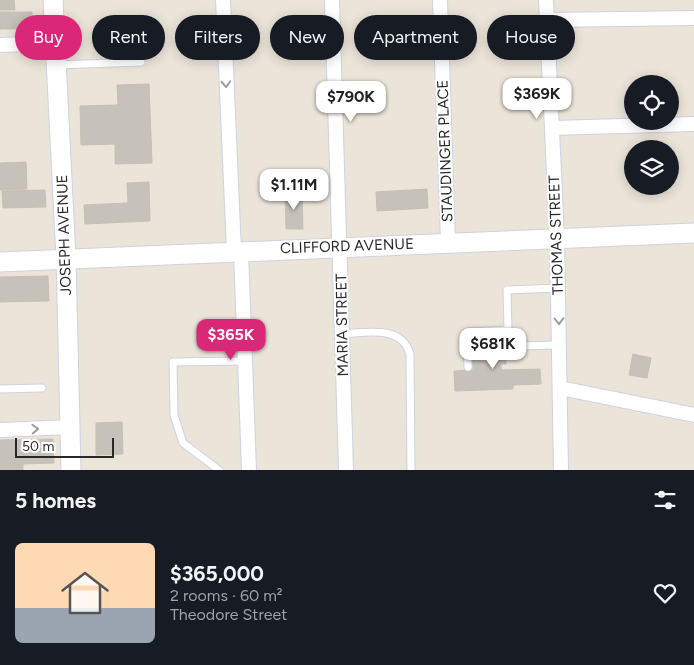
<!DOCTYPE html>
<html lang="en">
<head>
<meta charset="utf-8">
<style>
  body { margin:0; font-family:Figtree,sans-serif; background:#242831; color:#f1f3f6; height:100vh; display:flex; flex-direction:column; font-size:19px; white-space:nowrap }
  * { box-sizing:border-box; margin:0 }
  p { font-size:16px; color:#9ea1a6 }
  .icon { flex:none; width:28px; height:28px; fill:none; stroke:currentColor; stroke-width:2; stroke-linecap:round; stroke-linejoin:round }
  .map { position:relative; height:470px; overflow:hidden }
  .side { display:flex; flex-direction:column; background:#171b24; flex:1 }
  .side>* { flex:none }
  .hud { position:absolute; left:15px; top:15px; width:665px; height:45px; display:flex; gap:10px }
  .controls { position:absolute; left:624px; top:75px; display:grid; gap:10px }
  .controls a { display:grid; place-items:center; width:55px; height:55px; border-radius:50%; background:#171b24; box-shadow:0 2px 12px #0003; font-size:25px }
  .scale { position:absolute; left:15px; bottom:12px; width:99px; box-sizing:border-box; padding-left:5px; border:2px solid #282828; border-top:0; font-size:14px; line-height:18px; white-space:nowrap; color:#282828; -webkit-text-stroke:4px #fff; paint-order:stroke }
  .price { position:absolute; translate:-50% -42px; padding:0 11px; border-radius:10px; background:#fff; color:#222; font-size:16px; line-height:32px; filter:drop-shadow(0 1px 2px #0008) }
  .price::after { content:''; position:absolute; left:50%; top:30px; width:15px; height:11px; margin-left:-8px; background:inherit; clip-path:polygon(0 0,100% 0,50% 100%) }
  .price.current { background:#db2777; color:#fff }
  ul { padding:0; list-style:none }
  li { display:flex; align-items:center; gap:15px; height:125px; padding:0 15px }
  li span { display:grid; place-items:center; flex:none; width:140px; height:100px; border-radius:8px; color:#555 }
  li>.icon { margin-inline-start:auto }
  span .icon { width:60px; height:60px; fill:#fffc; stroke-width:1 }
  li b { font-size:21px }
  h2 { display:flex; justify-content:space-between; align-items:center; height:60px; padding:0 15px; font-size:21px }
  .pill { padding:0 18px; border-radius:22px; background:#171b24; box-shadow:0 2px 12px #0003; font-size:18px; line-height:45px }
  .pill.current { background:#db2777; color:#fff }
  .map>svg:first-child { display:block }
  .building { fill:#c6c1b9; stroke:#c6c0b3 }
  .lines { fill:none; stroke-linecap:round; stroke-linejoin:round }
  .lane-casing { stroke:#cfd1e1; stroke-width:9 }
  .street-casing { stroke:#cfd1e1; stroke-width:16 }
  .secondary-casing { stroke:#cfd1e1; stroke-width:21 }
  .lane { stroke:#fff; stroke-width:7 }
  .street { stroke:#fff; stroke-width:14 }
  .secondary { stroke:#fff; stroke-width:19 }
  .oneway { stroke:#9e9e9e }
  .labels { text-anchor:middle; stroke-width:4; stroke-linejoin:round; paint-order:stroke }
  .street-label { font-size:15px; fill:#282828; stroke:#fff }
</style>
</head>
<body>
<div class="map">
<svg width="694" height="470" viewBox="0 0 694 470">
  <rect width="100%" height="100%" fill="#ebe4d9"/>
  <path class="building" d="M 0,0 L 14,0 L 15,10 L 0,10 Z
    M 0,12 L 32,12 L 32,18 L 29,18 L 29,29 L 0,29 Z
    M 149,84 L 152,163 L 115,164 L 115,144 L 81,145 L 80,106 L 118,105 L 117,85 Z
    M 26,162 L 27,189 L 0,190 L 0,163 Z
    M 149,182 L 150,221 L 85,224 L 84,205 L 128,203 L 127,183 Z
    M 427,189 L 428,208 L 377,211 L 376,192 Z
    M 45,190 L 46,207 L 3,208 L 2,191 Z
    M 285,193 L 302,193 L 303,229 L 286,229 Z
    M 48,276 L 49,301 L 0,302 L 0,277 Z
    M 505,339 L 506,364 L 501,364 L 501,370 L 540,369 L 541,384 L 513,385 L 513,389 L 455,391 L 454,371 L 473,370 L 472,341 Z
    M 633,354 L 651,358 L 647,378 L 629,375 Z
    M 122,422 L 123,454 L 96,455 L 96,423 Z
    M 53,439 L 54,463 L 23,464 L 23,470 L 0,470 L 0,440 Z"/>
  <g class="lines">
    <defs>
      <path id="lane" d="M 56,65 L 141,62
        M 508,330 L 517,346 L 559,345
        M 341,334 C 366,333 401,324 410,354 L 411,470
        M 468,367 L 467,332 L 508,330 L 507,290 L 558,288
        M 0,389 L 42,388
        M 219,470 L 183,443 L 174,415 L 173,362 L 246,361"/>
      <path id="street" d="M 223,0 L 234,251
        M 332,0 L 346,470
        M 440,0 L 448,242
        M 546,0 L 557,238 L 561,470
        M 547,20 L 694,18
        M 0,45 L 55,43
        M 552,128 L 694,124
        M 241,251 L 249,470
        M 560,388 L 694,415
        M 0,430 L 70,427"/>
      <path id="secondary" d="M 53,0 L 66,258 L 71,470
        M 0,262 L 694,233"/>
    </defs>
    <use href="#lane" class="lane-casing"/>
    <use href="#street" class="street-casing"/>
    <use href="#secondary" class="secondary-casing"/>
    <use href="#lane" class="lane"/>
    <use href="#street" class="street"/>
    <use href="#secondary" class="secondary"/>
  </g>
  <defs><path id="oneway-chevron" d="M-2-3.5L2.5 0L-2 3.5" fill="none" stroke-width="1.6" stroke-linecap="round" stroke-linejoin="round" transform="scale(1.25)"/></defs>
  <g class="oneway">
    <use href="#oneway-chevron" transform="translate(226 84) rotate(87)"/>
    <use href="#oneway-chevron" transform="translate(559 321) rotate(89)"/>
    <use href="#oneway-chevron" transform="translate(35 429) rotate(-2)"/>
  </g>
  <g class="labels">
    <g class="street-label">
      <text transform="translate(445 151) rotate(-92)" y="5">STAUDINGER PLACE</text>
      <text transform="translate(64 235) rotate(-92)" y="5">JOSEPH AVENUE</text>
      <text transform="translate(556 235) rotate(-92)" y="5">THOMAS STREET</text>
      <text transform="translate(347 246) rotate(-2)" y="5">CLIFFORD AVENUE</text>
      <text transform="translate(342 325) rotate(-91)" y="5">MARIA STREET</text>
    </g>
  </g>
</svg>
<div class="controls">
<a><svg class="icon" aria-label="locate" viewBox="0 0 24 24"><circle cx="12" cy="12" r="6"/><path d="M12 2v4M12 18v4M2 12h4M18 12h4"/></svg></a>
<a><svg class="icon" aria-label="layers" viewBox="0 0 24 24"><path d="M12 4l9 5-9 5-9-5zM3 14l9 5 9-5"/></svg></a>
</div>
<div class="scale">50 m</div>
<b class="price" style="left:537px;top:120px">$369K</b>
<b class="price" style="left:351px;top:123px">$790K</b>
<b class="price" style="left:294px;top:211px">$1.11M</b>
<b class="price current" style="left:231px;top:361px">$365K</b>
<b class="price" style="left:493px;top:370px">$681K</b>
<div class="hud">
<a class="pill current">Buy</a>
<a class="pill">Rent</a>
<a class="pill">Filters</a>
<a class="pill">New</a>
<a class="pill">Apartment</a>
<a class="pill">House</a>
</div>
</div>
<section class="side">
<h2>5 homes<svg class="icon" aria-label="filters" viewBox="0 0 24 24"><path d="M4 7h16M4 17h16"/><circle cx="9" cy="7" r="2"/><circle cx="15" cy="17" r="2"/></svg></h2>
<ul>
<li><span style="background:linear-gradient(#ffd9b3 65%,#9aa5b1 0)"><svg class="icon" aria-label="home" viewBox="0 0 24 24"><path d="M3 11l9-7 9 7M6 9v11h12V9"/></svg></span><div><b>$365,000</b><p>2 rooms · 60 m²</p><p>Theodore Street</p></div><svg class="icon" aria-label="heart" viewBox="0 0 24 24"><path d="M12 20l-8-8c-3-5 5-10 8-4 3-6 11-1 8 4z"/></svg></li>
</ul>
</section>
</body>
</html>
